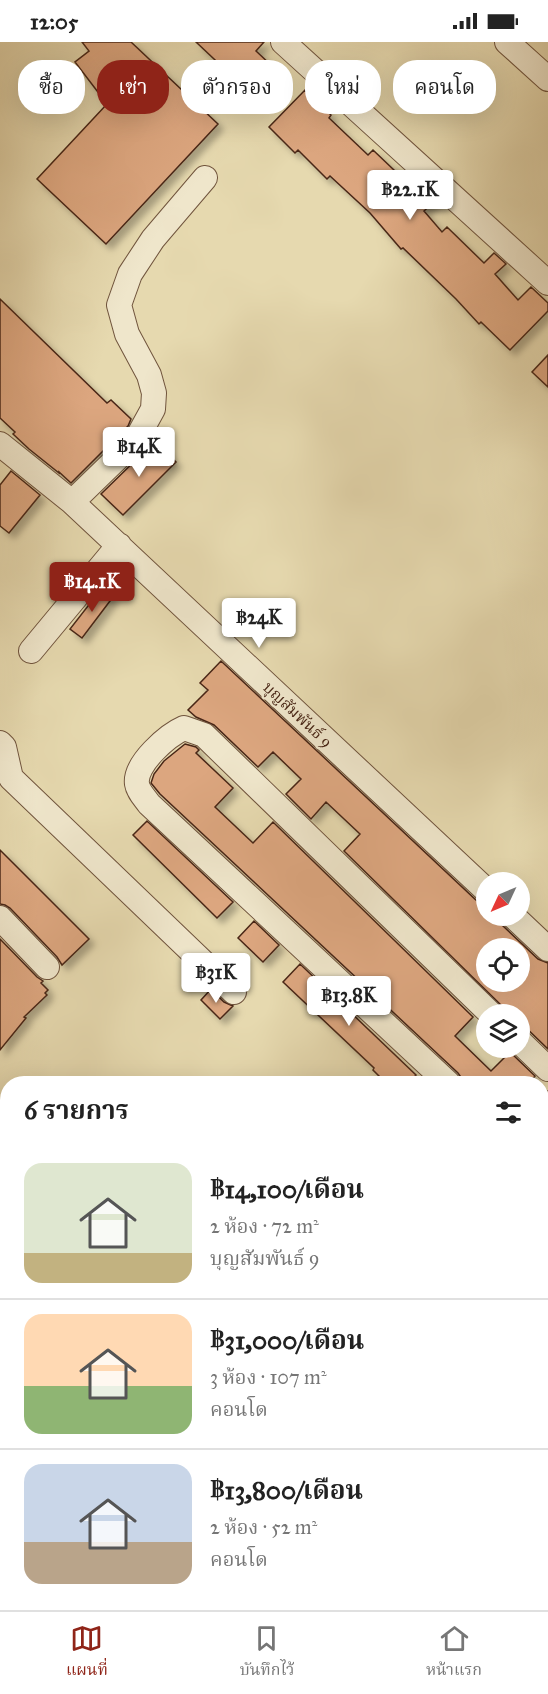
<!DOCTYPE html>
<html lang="th">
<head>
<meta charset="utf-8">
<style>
  body { margin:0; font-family:"IM FELL Great Primer","Noto Serif Thai",serif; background:#f6f6f6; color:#222; height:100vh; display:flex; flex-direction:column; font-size:22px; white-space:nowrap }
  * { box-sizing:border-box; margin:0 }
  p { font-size:20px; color:#767676 }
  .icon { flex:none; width:33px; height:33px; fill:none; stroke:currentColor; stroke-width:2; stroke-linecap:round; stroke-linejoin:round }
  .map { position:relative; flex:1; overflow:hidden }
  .panel { position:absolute; left:0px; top:1034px; width:549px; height:536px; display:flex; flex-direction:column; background:#fff; border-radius:24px 24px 0 0; box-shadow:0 6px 24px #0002 }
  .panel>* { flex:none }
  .banner { position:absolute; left:18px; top:18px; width:513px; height:54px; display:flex; gap:12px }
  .needle { width:39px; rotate:226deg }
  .tools { position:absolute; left:476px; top:830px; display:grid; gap:12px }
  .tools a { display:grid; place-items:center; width:54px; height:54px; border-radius:50%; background:#fff; box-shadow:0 6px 24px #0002; font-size:30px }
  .price { position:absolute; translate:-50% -51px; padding:0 14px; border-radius:6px; background:#fff; color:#222; font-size:20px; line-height:39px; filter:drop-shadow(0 2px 3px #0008) }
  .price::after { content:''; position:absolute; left:50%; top:36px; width:18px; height:14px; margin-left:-9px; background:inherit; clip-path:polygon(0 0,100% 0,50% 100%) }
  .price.selected { background:#8f2418; color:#fff }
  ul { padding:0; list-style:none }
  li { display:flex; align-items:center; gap:18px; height:150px; padding:0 24px }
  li+li { border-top:2px solid #e0e0e0 }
  li span { display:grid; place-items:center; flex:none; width:168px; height:120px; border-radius:18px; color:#555 }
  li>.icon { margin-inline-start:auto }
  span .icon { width:72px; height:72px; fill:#fffc; stroke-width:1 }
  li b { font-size:26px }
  h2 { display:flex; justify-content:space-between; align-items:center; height:72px; padding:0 24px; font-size:26px }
  .tag { padding:0 21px; border-radius:24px; background:#fff; box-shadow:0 6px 24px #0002; font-size:21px; line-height:54px }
  .tag.selected { background:#8f2418; color:#fff }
  .status { display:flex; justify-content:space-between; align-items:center; height:42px; padding:0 30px; background:#fff; direction:ltr }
  .status svg { height:16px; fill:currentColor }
  .tab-bar { display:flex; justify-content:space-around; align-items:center; height:84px; border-top:2px solid #e0e0e0; background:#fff; font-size:16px; color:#767676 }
  .tab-bar a { display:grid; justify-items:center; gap:3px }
  .tab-bar .selected { color:#8f2418 }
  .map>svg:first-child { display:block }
  .building { fill:#dca67f; stroke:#492717; stroke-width:1.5; fill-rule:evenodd; filter:url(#shadow) }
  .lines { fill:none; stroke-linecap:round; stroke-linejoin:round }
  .minor-casing { stroke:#70543d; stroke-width:26 }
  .path { stroke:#492717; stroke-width:3; stroke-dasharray:4.5 3; stroke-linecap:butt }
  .minor { stroke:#efe6cb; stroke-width:24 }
  .labels { text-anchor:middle; stroke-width:4.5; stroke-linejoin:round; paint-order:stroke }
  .street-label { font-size:16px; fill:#492717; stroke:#efe6cb }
</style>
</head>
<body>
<div class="status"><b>12:05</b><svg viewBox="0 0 49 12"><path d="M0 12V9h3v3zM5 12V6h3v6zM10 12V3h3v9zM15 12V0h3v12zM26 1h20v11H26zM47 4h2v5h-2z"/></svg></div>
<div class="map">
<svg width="548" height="1568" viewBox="0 0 548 1568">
  <defs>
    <filter id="shadow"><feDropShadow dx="5.5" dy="5.5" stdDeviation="3" flood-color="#0004"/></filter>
  </defs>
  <rect width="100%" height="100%" fill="#e6d9af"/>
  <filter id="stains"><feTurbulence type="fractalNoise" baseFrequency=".00333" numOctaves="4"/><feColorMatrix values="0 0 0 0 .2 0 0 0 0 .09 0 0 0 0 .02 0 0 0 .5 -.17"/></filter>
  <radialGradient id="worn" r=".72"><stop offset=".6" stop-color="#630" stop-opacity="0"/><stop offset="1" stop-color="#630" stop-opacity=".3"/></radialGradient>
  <path class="building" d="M 82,0 L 131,0 L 218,82 L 106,202 L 37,137 L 107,62 L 75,20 L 89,9 Z
    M 196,0 L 264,0 L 256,9 L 272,24 L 248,49 Z
    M 305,48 L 331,73 L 329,76 L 368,113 L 373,108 L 415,148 L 420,144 L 435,159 L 424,169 L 442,190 L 447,185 L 484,221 L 494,211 L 504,220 L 506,222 L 495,232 L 518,258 L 531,245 L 548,261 L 548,269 L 510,308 L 481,280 L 479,282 L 456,257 L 403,206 L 401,207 L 370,171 L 330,134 L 327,137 L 298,108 L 295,111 L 269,85 Z
    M 0,257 L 107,361 L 111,358 L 131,377 L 128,384 L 71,441 L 59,430 L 59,431 L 29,407 L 13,392 L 15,390 L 0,376 Z
    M 548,313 L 548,345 L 532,330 Z
    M 153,397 L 176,420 L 123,473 L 101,452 L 146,408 Z
    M 11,429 L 40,453 L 9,491 L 0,484 L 0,443 Z
    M 102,546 L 113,555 L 82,596 L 70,587 Z
    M 221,619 L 476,858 L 486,862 L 486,873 L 498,873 L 499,878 L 502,883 L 538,917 L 548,921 L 548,1007 L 519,979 L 519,972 L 512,972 L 503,965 L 344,809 L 360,792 L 326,760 L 311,777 L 286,752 L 301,737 L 273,710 L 258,725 L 214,683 L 196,675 L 188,668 L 208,648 L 200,641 ZM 486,906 L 519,906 L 519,939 L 486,939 Z
    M 185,702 L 196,705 L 199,708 L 196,711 L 233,746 L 215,765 L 253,801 L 273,780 L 473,975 L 455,994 L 491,1029 L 510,1010 L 535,1034 L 529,1041 L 465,1041 L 458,1031 L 160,752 L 151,741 L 154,732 L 164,719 Z
    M 147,779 L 233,860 L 217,876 L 133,793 Z
    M 0,808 L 89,897 L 62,923 L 57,915 L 10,866 L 5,863 L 0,862 Z
    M 254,879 L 279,903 L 263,920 L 238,896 Z
    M 0,897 L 37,935 L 43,939 L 41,941 L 48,948 L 45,951 L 47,953 L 24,975 L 26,976 L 0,1008 Z
    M 300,922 L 416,1033 L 408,1041 L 386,1041 L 373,1028 L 374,1026 L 283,940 Z
    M 211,947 L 224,960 L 233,964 L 220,977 L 201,958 Z"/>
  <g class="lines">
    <defs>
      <path id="minor" d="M 283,0 L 548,241
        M 507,0 L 548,37
        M 0,402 L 72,460 L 486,848
        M 72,460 L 136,398 L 153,367 L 154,351 L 149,333 L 127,292 L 119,263 L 130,232 L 153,197 L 205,136
        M 31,609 L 119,503
        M 0,701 L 4,705 L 11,736 L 234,950
        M 512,873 L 548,907
        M 0,876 L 47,925
        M 519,999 L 548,1027
        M 448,1041 L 149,762 C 144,755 138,749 137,742 C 134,722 168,693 184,686 L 204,693 L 491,972
        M 542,1060 L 548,1065
        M 542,1093 L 548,1098
        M 542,1222 L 548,1228
        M 542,1286 L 548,1252
        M 542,1407 L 548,1421
        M 542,1474 L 548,1470
        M 253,1568 L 265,1562
        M 380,1568 L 391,1562"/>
    </defs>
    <use href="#minor" class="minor-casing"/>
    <path class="path" d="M 0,1191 L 8,1187"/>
    <use href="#minor" class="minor"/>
  </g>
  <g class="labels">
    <g class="street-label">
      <text transform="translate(298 672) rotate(43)" y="6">บุญสัมพันธ์ 9</text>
    </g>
  </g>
  <rect width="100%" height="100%" filter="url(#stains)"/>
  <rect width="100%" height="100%" fill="url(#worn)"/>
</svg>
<div class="tools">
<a><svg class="needle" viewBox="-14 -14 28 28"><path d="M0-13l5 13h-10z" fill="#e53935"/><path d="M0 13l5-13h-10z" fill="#767676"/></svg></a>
<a><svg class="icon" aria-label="locate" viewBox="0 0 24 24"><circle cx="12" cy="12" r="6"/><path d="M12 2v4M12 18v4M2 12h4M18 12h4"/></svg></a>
<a><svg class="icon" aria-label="layers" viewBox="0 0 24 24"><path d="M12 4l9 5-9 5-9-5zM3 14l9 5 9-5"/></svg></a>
</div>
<b class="price" style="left:410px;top:179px">฿22.1K</b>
<b class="price" style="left:139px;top:436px">฿14K</b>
<b class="price selected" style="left:92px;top:571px">฿14.1K</b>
<b class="price" style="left:259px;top:607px">฿24K</b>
<b class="price" style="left:216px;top:962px">฿31K</b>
<b class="price" style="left:349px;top:985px">฿13.8K</b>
<div class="banner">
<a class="tag">ซื้อ</a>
<a class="tag selected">เช่า</a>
<a class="tag">ตัวกรอง</a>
<a class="tag">ใหม่</a>
<a class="tag">คอนโด</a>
</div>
<section class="panel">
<h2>6 รายการ<svg class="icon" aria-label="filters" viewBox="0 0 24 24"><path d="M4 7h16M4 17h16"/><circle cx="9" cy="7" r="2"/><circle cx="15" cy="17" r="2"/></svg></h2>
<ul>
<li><span style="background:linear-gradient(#dfe7d0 75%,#c2b280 0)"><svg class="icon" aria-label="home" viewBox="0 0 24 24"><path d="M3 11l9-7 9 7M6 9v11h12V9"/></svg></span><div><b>฿14,100/เดือน</b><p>2 ห้อง · 72 m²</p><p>บุญสัมพันธ์ 9</p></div></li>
<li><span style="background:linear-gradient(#ffd9b3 60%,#8fb573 0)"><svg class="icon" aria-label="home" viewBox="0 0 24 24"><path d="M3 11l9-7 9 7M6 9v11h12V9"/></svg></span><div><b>฿31,000/เดือน</b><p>3 ห้อง · 107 m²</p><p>คอนโด</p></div></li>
<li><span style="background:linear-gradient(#c9d6e8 65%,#b9a48a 0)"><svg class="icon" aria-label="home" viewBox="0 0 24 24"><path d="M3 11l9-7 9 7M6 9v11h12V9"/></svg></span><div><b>฿13,800/เดือน</b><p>2 ห้อง · 52 m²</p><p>คอนโด</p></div></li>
</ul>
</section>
</div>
<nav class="tab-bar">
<a class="selected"><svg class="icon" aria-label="map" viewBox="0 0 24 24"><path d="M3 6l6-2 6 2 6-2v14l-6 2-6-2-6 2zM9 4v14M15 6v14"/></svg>แผนที่</a>
<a><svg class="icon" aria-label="saved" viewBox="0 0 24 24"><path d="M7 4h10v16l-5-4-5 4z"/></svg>บันทึกไว้</a>
<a><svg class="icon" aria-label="home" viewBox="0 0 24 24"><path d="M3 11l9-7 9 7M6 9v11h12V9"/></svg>หน้าแรก</a>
</nav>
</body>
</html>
